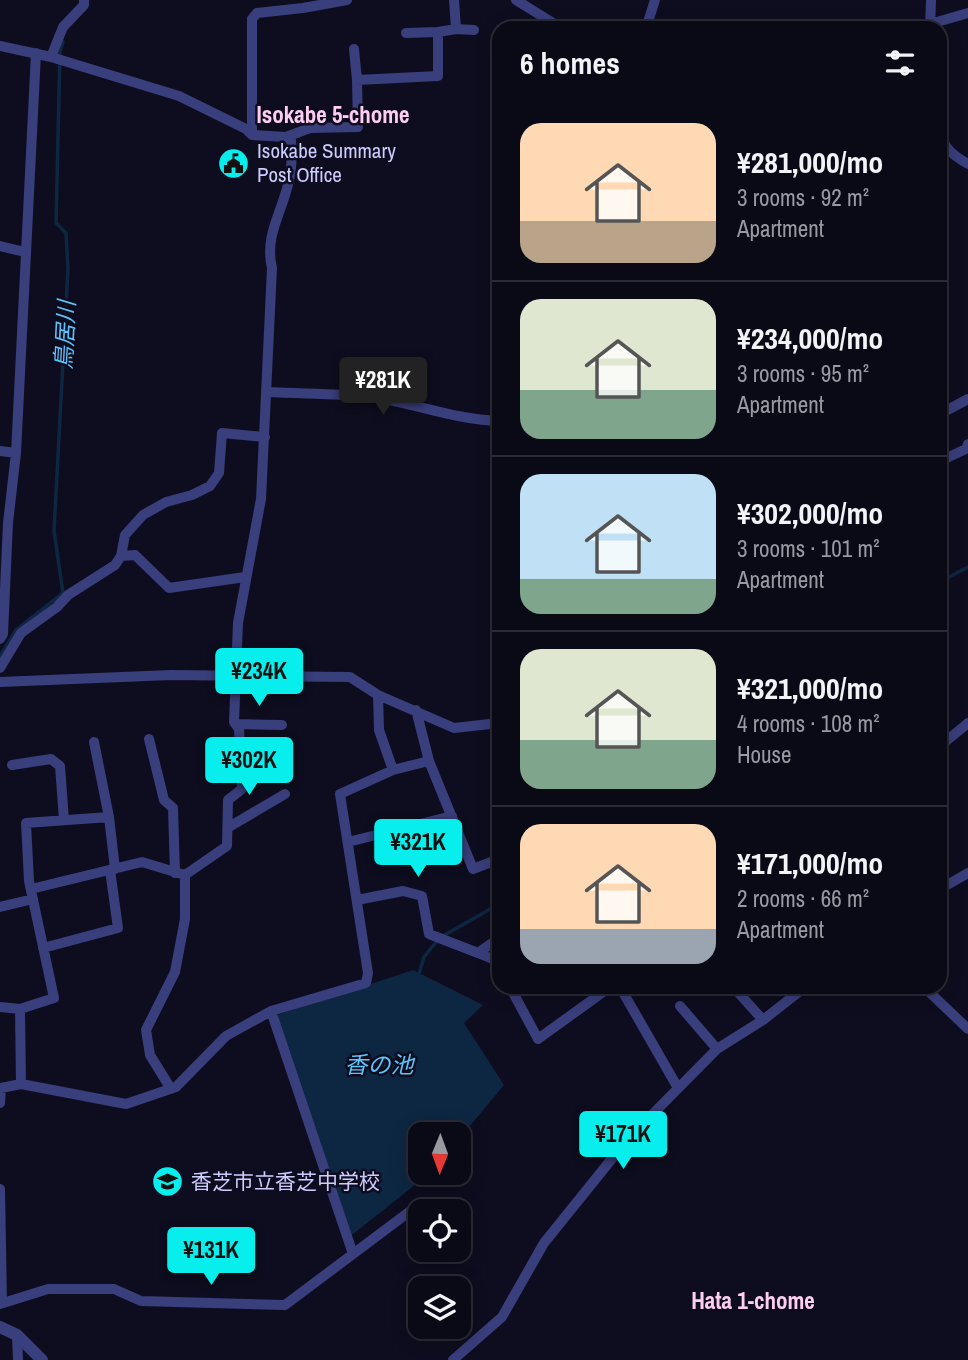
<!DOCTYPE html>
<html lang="en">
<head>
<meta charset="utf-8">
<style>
  body { margin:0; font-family:"Archivo Narrow","Noto Sans JP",sans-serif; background:#181824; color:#f1f3f6; height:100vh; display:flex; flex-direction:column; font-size:26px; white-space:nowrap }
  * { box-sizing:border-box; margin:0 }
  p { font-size:23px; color:#999aa1 }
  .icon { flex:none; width:38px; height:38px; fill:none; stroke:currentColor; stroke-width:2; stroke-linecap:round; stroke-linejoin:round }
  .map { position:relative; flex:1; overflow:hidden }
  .drawer { position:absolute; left:492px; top:21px; width:455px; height:973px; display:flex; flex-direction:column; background:#0a0a17; border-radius:21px; box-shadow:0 4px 18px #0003,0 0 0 2px #2a2b36 }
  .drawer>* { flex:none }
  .needle { width:46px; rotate:181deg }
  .controls { position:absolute; left:408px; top:1122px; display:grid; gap:14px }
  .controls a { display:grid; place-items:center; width:63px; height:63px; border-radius:14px; background:#0a0a17; box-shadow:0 4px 18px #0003,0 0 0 2px #2a2b36; font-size:35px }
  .price { position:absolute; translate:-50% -60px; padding:0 16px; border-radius:7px; background:#07eeec; color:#111; font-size:23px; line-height:46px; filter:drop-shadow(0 2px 4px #0008) }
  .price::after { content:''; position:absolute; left:50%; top:42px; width:21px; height:16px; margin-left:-10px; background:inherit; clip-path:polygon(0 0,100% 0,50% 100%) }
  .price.active { background:#222; color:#fff }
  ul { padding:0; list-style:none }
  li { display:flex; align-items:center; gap:21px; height:175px; padding:0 28px }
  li+li { border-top:2px solid #2a2b36 }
  li span { display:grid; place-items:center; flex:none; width:196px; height:140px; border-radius:21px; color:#555 }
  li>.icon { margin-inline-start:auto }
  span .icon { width:84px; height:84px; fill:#fffc; stroke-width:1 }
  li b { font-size:30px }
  h2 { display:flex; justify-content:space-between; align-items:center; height:84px; padding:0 28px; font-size:30px }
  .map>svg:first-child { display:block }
  .water { fill:#0d2742 }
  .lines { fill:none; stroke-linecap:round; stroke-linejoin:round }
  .stream { stroke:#0d2742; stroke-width:3.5 }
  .minor { stroke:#393e7c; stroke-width:10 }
  .tertiary { stroke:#393e7c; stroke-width:12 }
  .labels { text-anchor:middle; stroke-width:5; stroke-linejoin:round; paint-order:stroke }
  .poi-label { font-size:21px; fill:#ccccfd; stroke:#0e0d1f; text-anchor:start }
  .neighbourhood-label { font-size:23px; font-weight:bold; fill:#fecef2; stroke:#0e0d1f }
  .water-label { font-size:23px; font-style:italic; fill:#5dc3fa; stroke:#0e0d1f }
</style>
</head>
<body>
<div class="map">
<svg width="968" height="1360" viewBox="0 0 968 1360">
  <rect width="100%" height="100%" fill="#0e0d1f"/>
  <path class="water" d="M 413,970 L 483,1005 L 464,1023 L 504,1085 L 459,1139 L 458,1134 L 420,1134 L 420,1172 L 430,1173 L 348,1238 L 277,1015 Z"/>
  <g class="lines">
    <path class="stream" d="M 940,582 L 968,567
      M 0,656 L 16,630 L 63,593 L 54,531 L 68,268 L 66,233 L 56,223 L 60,51 L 63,42
      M 443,936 L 499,904
      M 418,977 L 424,957 L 437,941"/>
    <path class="minor" d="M 516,0 L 561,28
      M 930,24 L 968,13
      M 646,28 L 655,0
      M 930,28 L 931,0
      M 456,29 L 474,30
      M 406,33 L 438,32
      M 0,46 L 51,57 L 179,96 L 246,129 L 252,135 L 286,137 L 291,140 C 292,153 292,168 289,180 C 283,211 264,235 272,268 L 261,499 L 238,623 L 234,722 L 239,729 L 242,789 L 228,800 L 227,846 L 185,875 L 185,919 L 175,972 L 146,1030 L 150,1055 L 171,1089
      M 354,49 L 357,80
      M 51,57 L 63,27 L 84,5 L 84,0
      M 940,131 C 943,148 954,156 968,164
      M 252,135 L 252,19 L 257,13 L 303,8 L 347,0
      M 286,137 L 310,128 L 358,127 L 357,80 L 438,76 L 438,32 L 456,29 L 454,0
      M 0,246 L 25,252
      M 268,392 C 302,394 337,393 371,397 C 415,403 451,419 499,421
      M 940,414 L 968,399
      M 0,451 L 16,453
      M 940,461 L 966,449 L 968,444
      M 121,556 L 135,555 L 169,588 L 245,577
      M 0,639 L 3,634 L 8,523 L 16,453 L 36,53
      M 0,668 L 21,633 L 57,607 L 68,595 L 115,565 L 121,556 L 125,535 L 143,515 L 166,502 L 192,495 L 210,486 L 219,473 L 222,433 L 265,437
      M 0,682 L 171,675 L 350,677 L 378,695 L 454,728 L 499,723
      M 378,695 L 379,730 L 393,770
      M 236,724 L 282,725
      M 149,739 L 164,800 L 173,808 L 175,873
      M 94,742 L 109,817 L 115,869
      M 940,746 L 968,723
      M 240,752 L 281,751
      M 429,761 L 473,869 L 499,859
      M 12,765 L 51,759 L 60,766 L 64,820
      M 229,827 L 285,794
      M 348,842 L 452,816
      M 31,889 L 142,862 L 185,875
      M 940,889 L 968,873
      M 357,900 L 403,891 L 422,896 L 429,934 L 478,953
      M 0,907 L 33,899
      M 499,938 L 478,953 L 495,960 L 499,966
      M 43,948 L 118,928 L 110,870
      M 510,987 L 538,1039 L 610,987
      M 620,987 L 678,1088
      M 740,987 L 736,990 L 763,1020
      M 924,987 L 968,1029
      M 680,1006 L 717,1049
      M 0,1007 L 20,1009 L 21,1084 L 126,1104 L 176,1087 L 226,1036 L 271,1011 L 366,983 L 368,973 L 340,794 L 393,770 L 429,761 L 416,710
      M 20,1009 L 54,998 L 29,881 L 26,823 L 109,817
      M 271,1011 L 353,1254
      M 0,1103 L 1,1088 L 21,1084
      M 0,1189 L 2,1302
      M 0,1304 L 48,1289 L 114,1289 L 141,1301 L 285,1305 L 417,1206
      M 17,1335 L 18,1360
      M 453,1360 L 502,1317 L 544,1243 L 627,1140 L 717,1049 L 763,1020 L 805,987"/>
    <path class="tertiary" d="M 0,1327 L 17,1335 L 42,1360"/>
  </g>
  <defs>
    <symbol id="civic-disc" viewBox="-11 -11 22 22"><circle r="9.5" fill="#07eeec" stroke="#0e0d1f"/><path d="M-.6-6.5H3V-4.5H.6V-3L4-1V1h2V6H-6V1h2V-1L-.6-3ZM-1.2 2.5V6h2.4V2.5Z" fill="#111"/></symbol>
    <symbol id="school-disc" viewBox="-11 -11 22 22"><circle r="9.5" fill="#07eeec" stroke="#0e0d1f"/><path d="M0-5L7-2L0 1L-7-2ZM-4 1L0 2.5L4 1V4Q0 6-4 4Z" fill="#111"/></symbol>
  </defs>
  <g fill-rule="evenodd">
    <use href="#civic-disc" x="216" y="146" width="35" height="35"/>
    <use href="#school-disc" x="150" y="1164" width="35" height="35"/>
  </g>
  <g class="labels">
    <g class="poi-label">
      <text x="257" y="158">Isokabe Summary<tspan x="257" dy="24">Post Office</tspan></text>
      <text x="191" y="1189">香芝市立香芝中学校</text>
    </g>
    <g class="neighbourhood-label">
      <text x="333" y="123">Isokabe 5-chome</text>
      <text x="753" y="1309">Hata 1-chome</text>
    </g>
    <g class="water-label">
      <text transform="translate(65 335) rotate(-87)" y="8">鳥居川</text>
      <text x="379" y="1073">香の池</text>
    </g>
  </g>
</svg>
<div class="controls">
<a><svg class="needle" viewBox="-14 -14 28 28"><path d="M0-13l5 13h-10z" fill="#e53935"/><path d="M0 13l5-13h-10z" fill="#999aa1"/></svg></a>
<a><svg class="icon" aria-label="locate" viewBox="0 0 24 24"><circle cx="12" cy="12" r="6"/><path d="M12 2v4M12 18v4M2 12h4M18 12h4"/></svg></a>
<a><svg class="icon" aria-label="layers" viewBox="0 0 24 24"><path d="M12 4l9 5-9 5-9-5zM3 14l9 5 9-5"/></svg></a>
</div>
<b class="price active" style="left:383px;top:417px">¥281K</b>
<b class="price" style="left:259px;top:708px">¥234K</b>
<b class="price" style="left:249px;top:797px">¥302K</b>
<b class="price" style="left:418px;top:879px">¥321K</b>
<b class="price" style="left:623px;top:1171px">¥171K</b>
<b class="price" style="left:211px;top:1287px">¥131K</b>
<section class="drawer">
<h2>6 homes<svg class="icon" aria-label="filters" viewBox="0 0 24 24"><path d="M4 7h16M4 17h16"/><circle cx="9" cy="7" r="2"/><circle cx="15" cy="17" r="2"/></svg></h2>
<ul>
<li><span style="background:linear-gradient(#ffd9b3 70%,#b9a48a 0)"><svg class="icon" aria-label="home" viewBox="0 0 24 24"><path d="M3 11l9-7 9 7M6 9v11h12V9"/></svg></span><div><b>¥281,000/mo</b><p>3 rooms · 92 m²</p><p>Apartment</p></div></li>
<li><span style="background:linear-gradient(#dfe7d0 65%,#7fa58c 0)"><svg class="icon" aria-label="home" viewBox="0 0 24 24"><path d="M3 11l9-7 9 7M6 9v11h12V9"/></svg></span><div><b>¥234,000/mo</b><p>3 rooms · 95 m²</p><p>Apartment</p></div></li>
<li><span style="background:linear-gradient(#bfe0f5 75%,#7fa58c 0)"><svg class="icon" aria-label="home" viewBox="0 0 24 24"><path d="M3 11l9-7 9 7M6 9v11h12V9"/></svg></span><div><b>¥302,000/mo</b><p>3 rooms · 101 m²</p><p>Apartment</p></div></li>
<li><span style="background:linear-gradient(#dfe7d0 65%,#7fa58c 0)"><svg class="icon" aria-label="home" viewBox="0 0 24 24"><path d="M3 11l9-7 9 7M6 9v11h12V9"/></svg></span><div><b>¥321,000/mo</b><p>4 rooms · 108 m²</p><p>House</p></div></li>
<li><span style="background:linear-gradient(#ffd9b3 75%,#9aa5b1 0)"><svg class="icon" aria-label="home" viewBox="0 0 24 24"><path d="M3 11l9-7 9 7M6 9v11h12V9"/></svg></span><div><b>¥171,000/mo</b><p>2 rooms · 66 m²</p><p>Apartment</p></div></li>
</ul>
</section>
</div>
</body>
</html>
